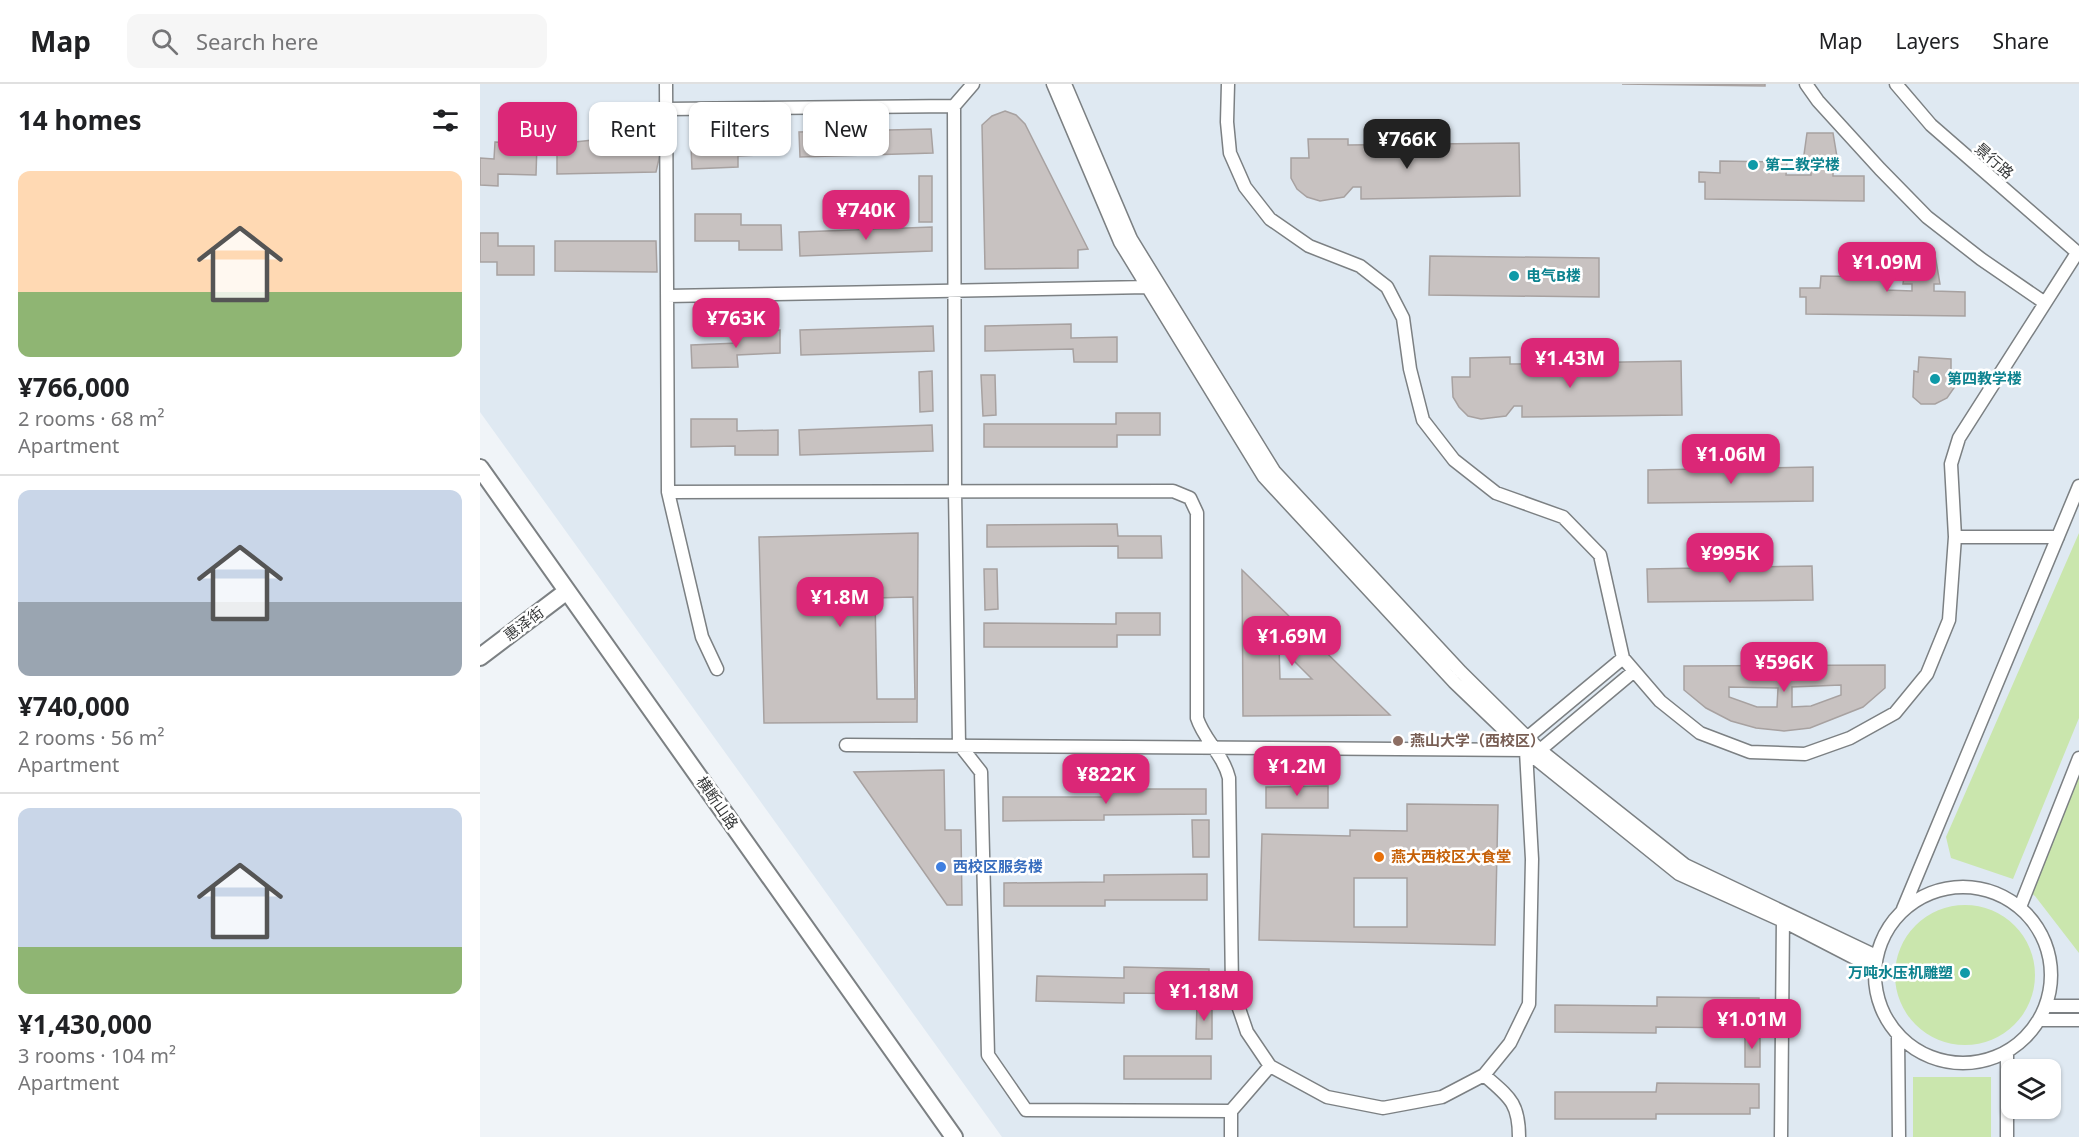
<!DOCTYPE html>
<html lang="en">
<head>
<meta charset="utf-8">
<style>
  body { margin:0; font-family:"Noto Sans","Noto Sans SC",sans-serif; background:#f6f6f6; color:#202124; height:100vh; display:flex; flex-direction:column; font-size:22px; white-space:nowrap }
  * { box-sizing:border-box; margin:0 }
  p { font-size:20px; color:#757577 }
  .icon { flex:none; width:33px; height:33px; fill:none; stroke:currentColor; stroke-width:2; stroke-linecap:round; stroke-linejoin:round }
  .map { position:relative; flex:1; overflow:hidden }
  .drawer { display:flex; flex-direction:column; background:#fff; width:480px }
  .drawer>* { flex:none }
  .top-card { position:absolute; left:18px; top:18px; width:570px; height:54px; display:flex; gap:12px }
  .controls { position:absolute; left:1521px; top:975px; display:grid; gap:12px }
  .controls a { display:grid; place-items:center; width:60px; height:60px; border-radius:12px; background:#fff; box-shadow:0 2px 4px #0004; font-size:30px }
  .price { position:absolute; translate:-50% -51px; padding:0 14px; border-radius:12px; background:#db2777; color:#fff; font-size:20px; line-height:39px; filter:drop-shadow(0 2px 3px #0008) }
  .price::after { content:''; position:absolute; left:50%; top:36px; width:18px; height:14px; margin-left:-9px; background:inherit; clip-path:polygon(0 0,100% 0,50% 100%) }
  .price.current { background:#222; color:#fff }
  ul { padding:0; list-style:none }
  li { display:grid; align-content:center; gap:12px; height:318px; padding:0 18px }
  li+li { border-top:2px solid #e0e0e0 }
  li span { display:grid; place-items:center; height:186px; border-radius:12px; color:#555 }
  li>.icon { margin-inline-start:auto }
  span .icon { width:108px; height:108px; fill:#fffc; stroke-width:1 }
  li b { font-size:26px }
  h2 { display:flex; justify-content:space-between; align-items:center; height:72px; padding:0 18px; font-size:26px }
  .tag { padding:0 21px; border-radius:12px; background:#fff; box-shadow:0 2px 4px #0004; font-size:21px; line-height:54px }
  .tag.current { background:#db2777; color:#fff }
  header { display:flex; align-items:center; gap:36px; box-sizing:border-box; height:84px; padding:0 30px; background:#fff; border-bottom:2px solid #e0e0e0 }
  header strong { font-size:28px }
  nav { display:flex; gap:33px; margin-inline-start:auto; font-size:21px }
  .search { width:420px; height:54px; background:#f6f6f6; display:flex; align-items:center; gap:15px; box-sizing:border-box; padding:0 21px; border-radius:12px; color:#757577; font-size:22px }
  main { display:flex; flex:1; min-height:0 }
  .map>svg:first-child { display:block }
  .built { fill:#dfe9f2; fill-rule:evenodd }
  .green { fill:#cae6ad }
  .building { fill:#c8c2c1; stroke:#a7a1a0; stroke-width:1.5; fill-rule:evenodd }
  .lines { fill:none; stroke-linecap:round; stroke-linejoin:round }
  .street-casing { stroke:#7c8083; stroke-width:15 }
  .secondary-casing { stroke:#7c8083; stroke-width:20 }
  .street { stroke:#fff; stroke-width:12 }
  .secondary { stroke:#fff; stroke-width:16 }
  .culture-dot { fill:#0f9aa8; stroke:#fff; stroke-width:2 }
  .education-dot { fill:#8d6e63; stroke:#fff; stroke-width:2 }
  .food-dot { fill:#e8710a; stroke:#fff; stroke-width:2 }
  .shop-dot { fill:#3f7fe0; stroke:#fff; stroke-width:2 }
  .labels { text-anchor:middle; stroke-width:5; stroke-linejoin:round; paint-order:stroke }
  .street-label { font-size:15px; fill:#343637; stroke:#fff }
  .culture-label { font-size:15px; font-weight:bold; fill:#0d838f; stroke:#fff; text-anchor:start }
  .education-label { font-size:15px; font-weight:bold; fill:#785e54; stroke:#fff; text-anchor:start }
  .food-label { font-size:15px; font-weight:bold; fill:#c56008; stroke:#fff; text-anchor:start }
  .shop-label { font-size:15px; font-weight:bold; fill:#366cbe; stroke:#fff; text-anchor:start }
</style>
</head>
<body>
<header>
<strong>Map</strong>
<div class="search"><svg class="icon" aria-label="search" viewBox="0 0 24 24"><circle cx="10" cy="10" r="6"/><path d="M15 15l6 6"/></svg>Search here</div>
<nav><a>Map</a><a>Layers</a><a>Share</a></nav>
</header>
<main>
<section class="drawer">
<h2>14 homes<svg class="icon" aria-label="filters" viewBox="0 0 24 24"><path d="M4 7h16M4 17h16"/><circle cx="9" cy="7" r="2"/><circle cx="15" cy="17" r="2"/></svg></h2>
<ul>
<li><span style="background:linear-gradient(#ffd9b3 65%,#8fb573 0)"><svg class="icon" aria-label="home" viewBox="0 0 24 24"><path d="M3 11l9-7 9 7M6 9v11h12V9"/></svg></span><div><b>¥766,000</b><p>2 rooms · 68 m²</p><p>Apartment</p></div></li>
<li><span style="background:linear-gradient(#c9d6e8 60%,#9aa5b1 0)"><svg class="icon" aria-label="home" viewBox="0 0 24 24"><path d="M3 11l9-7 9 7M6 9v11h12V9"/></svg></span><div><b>¥740,000</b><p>2 rooms · 56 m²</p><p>Apartment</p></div></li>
<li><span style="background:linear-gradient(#c9d6e8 75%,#8fb573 0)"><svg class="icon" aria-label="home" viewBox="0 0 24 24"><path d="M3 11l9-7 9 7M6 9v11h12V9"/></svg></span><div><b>¥1,430,000</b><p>3 rooms · 104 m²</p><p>Apartment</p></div></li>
</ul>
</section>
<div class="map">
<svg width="1599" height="1053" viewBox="0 0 1599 1053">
  <rect width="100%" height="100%" fill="#f0f4f8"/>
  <path class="built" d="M 0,0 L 1599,0 L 1599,1053 L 522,1053 L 0,328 ZM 1532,986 L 1570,986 L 1570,1024 L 1532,1024 Z"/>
  <path class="green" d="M 1599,449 L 1599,634 L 1533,795 L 1471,774 L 1466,753 Z
    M 1599,674 L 1599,869 L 1555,812 L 1546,806 Z
    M1415 891a70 70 0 1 1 140 0a70 70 0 1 1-140 0Z
    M 1433,993 L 1511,993 L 1511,1053 L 1433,1053 Z"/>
  <path class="building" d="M 1142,0 L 1285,0 L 1285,2 Z
    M 525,27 L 536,31 L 545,40 L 608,165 L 598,166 L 598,184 L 505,185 L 502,41 L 512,32 Z
    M 451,45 L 453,69 L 320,73 L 319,48 Z
    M 300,47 L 301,70 L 258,72 L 258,83 L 212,85 L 211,62 L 258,60 L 258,49 Z
    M 185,48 L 176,88 L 77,90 L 77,60 Z
    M 1327,49 L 1353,49 L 1359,85 L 1353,85 L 1353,92 L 1384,92 L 1384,117 L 1225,115 L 1225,98 L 1219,98 L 1219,88 L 1240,89 L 1240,77 L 1307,78 L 1306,91 L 1331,91 L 1331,85 L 1322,85 Z
    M 828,55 L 868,55 L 868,61 L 1039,59 L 1040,112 L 881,115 L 881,103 L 873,103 L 864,113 L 840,117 L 827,113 L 817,105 L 811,94 L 811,74 L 829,74 Z
    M 15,58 L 57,60 L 56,91 L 18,90 L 18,102 L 0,101 L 0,74 L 14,75 Z
    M 439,92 L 452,92 L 452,138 L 439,138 Z
    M 215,130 L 261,130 L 261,141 L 301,141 L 302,166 L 259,166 L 259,157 L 215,157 Z
    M 452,143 L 452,167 L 320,172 L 319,148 Z
    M 0,149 L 18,149 L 18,162 L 54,162 L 54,191 L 17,191 L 17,178 L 0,178 Z
    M 75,157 L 176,157 L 177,188 L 75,187 Z
    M 1428,164 L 1454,165 L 1460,200 L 1454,200 L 1454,207 L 1485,208 L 1485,232 L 1326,230 L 1326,213 L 1320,213 L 1320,204 L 1340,204 L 1341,192 L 1407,193 L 1407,206 L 1432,207 L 1432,200 L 1423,200 Z
    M 950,172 L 1119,174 L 1119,213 L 949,211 Z
    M 591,240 L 591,254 L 637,253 L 637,278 L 594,278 L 593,265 L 505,267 L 505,242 Z
    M 453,242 L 454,267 L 321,271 L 320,246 Z
    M 300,246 L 300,269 L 257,271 L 258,283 L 212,284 L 211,261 L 258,259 L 257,248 Z
    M 1030,273 L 1030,280 L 1201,277 L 1202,331 L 1042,333 L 1042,322 L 1034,322 L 1026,332 L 1001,335 L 988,332 L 979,323 L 973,313 L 972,293 L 990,293 L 990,274 Z
    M 1439,273 L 1471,275 L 1471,288 L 1477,288 L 1476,301 L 1467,314 L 1455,320 L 1441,320 L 1433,313 L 1434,287 L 1438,288 Z
    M 452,287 L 453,327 L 440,328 L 439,288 Z
    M 501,291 L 515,291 L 516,331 L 503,332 Z
    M 636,329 L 680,329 L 680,351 L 637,351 L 637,363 L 504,363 L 504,340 L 636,340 Z
    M 211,335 L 257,335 L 257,347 L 298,346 L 298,371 L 255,371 L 255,362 L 211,363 Z
    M 452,341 L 453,367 L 320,371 L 319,346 Z
    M 1333,383 L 1333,417 L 1168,419 L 1168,386 Z
    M 637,440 L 638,452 L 681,452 L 682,474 L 638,474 L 638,462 L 507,463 L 507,441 Z
    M 438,449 L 437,638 L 284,639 L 279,453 Z
    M 1332,482 L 1333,516 L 1168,518 L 1167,485 Z
    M 504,485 L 517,485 L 518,525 L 505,526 Z
    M 762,486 L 910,631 L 763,632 ZM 799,562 L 832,595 L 800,595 Z
    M 433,513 L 435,615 L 397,615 L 395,514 Z
    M 636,529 L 680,529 L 680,551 L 637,551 L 637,563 L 504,563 L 504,539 L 636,540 Z
    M 1405,581 L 1405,604 L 1383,623 L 1330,644 L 1304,647 L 1276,644 L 1251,637 L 1226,624 L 1204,606 L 1204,582 ZM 1361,601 L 1361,611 L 1331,622 L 1312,623 L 1312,603 ZM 1249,603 L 1298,604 L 1297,623 L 1277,623 L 1249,613 Z
    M 464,686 L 465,746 L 481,746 L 482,821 L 467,821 L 374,688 Z
    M 848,702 L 848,724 L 786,724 L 786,703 Z
    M 623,705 L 726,705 L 726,730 L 624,731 L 624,736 L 523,737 L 523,713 L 623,713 Z
    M 927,720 L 1018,721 L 1015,861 L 779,856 L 782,750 L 870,752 L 870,746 L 927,747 ZM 874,794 L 927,794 L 927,843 L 874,843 Z
    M 712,736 L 729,736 L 729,773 L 713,773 Z
    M 727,790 L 727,816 L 625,816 L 625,822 L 524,822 L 524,799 L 624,798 L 624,791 Z
    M 644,883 L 729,885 L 729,910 L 644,909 L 644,919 L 556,917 L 557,892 L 644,894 Z
    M 1177,913 L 1279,914 L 1279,938 L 1270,938 L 1270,944 L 1176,943 L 1176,949 L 1075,948 L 1075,921 L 1177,922 Z
    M 717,920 L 732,920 L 732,955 L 716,955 Z
    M 1265,949 L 1280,950 L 1280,983 L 1265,983 Z
    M 644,972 L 731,972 L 731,995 L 644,995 Z
    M 1177,999 L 1279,1000 L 1279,1024 L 1270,1024 L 1270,1030 L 1176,1030 L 1176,1035 L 1075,1035 L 1075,1008 L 1176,1008 Z"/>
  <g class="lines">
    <defs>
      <path id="street" d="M 186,0 L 188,408 L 222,553 L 237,585
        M 573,0 L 640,158 L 784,393 L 974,598 L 1046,667 L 1199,790 L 1303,837 L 1394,884
        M 585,0 L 651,155 L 794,387 L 981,588 L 1060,666 L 1205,781 L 1396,872
        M 748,0 L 747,38 L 750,69 L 765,103 L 790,135 L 829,162 L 880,182 L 907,203 L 923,234 L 930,285 L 943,336 L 974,376 L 1016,409 L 1083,433 L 1120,471 L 1143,574 L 1180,617 L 1220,649 L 1270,668 L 1325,670 L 1370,654 L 1415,629 L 1447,590 L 1469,536 L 1475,453 L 1471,380 L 1479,354 L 1597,169
        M 1326,0 L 1338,17 L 1400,85 L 1447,133 L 1501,175 L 1565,219
        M 1416,0 L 1451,41 L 1599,170
        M 474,22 L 475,407 L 479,660 L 501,688 L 508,971 L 546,1026 L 751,1027
        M 186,25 L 474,22 L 493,0
        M 187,212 L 668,203 L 671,201
        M 188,408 L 693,407 L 710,414 L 717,429 L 717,634 C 724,656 743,670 749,694 L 752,904 L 767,948 L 790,982 L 847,1013 L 903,1024 L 962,1013 L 1004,991 L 1030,959 L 1049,920 L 1052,775 L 1046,667 L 1048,653 L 1143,574
        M 1475,453 L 1578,453
        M 366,661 L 1060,666 L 1153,588
        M1395 891a88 88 0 1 1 176 0a88 88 0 1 1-176 0Z
        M 1540,823 L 1599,674
        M 1423,825 L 1599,402
        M 1567,922 L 1599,922
        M 1560,936 L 1599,936
        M 1418,952 L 1419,1053
        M 1004,991 C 1029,1013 1039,1018 1039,1053
        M 751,1053 L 751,1027 L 790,982
        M 1301,1053 L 1303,832
        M 1527,1053 L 1527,969"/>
      <path id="secondary" d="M 0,384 L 474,1053
        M 0,573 L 87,507"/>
    </defs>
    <use href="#street" class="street-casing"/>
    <use href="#secondary" class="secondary-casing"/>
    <use href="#street" class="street"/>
    <use href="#secondary" class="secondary"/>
  </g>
  <g class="culture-dot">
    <circle cx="1273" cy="81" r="6"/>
    <circle cx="1034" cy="192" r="6"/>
    <circle cx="1455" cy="295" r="6"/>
    <circle cx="1485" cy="889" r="6"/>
  </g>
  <circle class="education-dot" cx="918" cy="657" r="6"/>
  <circle class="food-dot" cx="899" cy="773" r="6"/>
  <circle class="shop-dot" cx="461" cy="783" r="6"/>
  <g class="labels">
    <g class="street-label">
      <text transform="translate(1514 77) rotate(41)" y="5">景行路</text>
      <text transform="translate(44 540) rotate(-37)" y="5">惠泽街</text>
      <text transform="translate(237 719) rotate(55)" y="5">横断山路</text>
    </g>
    <g class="culture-label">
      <text x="1285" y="86">第二教学楼</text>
      <text x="1046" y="197">电气B楼</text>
      <text x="1467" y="300">第四教学楼</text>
      <text x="1473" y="894" text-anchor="end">万吨水压机雕塑</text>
    </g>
    <g class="education-label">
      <text x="930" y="662">燕山大学（西校区）</text>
    </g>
    <g class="food-label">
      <text x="911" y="778">燕大西校区大食堂</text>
    </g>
    <g class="shop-label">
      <text x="473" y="788">西校区服务楼</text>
    </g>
  </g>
</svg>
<div class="controls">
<a><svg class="icon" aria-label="layers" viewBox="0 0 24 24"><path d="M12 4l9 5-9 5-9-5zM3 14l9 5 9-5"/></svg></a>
</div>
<b class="price current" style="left:927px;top:86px">¥766K</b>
<b class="price" style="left:386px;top:157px">¥740K</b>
<b class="price" style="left:1407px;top:209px">¥1.09M</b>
<b class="price" style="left:256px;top:265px">¥763K</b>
<b class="price" style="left:1090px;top:305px">¥1.43M</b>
<b class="price" style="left:1251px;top:401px">¥1.06M</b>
<b class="price" style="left:1250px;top:500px">¥995K</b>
<b class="price" style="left:360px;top:544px">¥1.8M</b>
<b class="price" style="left:812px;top:583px">¥1.69M</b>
<b class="price" style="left:1304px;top:609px">¥596K</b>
<b class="price" style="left:817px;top:713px">¥1.2M</b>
<b class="price" style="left:626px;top:721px">¥822K</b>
<b class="price" style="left:724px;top:938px">¥1.18M</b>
<b class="price" style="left:1272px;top:966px">¥1.01M</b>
<div class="top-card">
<a class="tag current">Buy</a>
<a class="tag">Rent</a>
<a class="tag">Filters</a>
<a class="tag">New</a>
</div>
</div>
</main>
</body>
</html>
